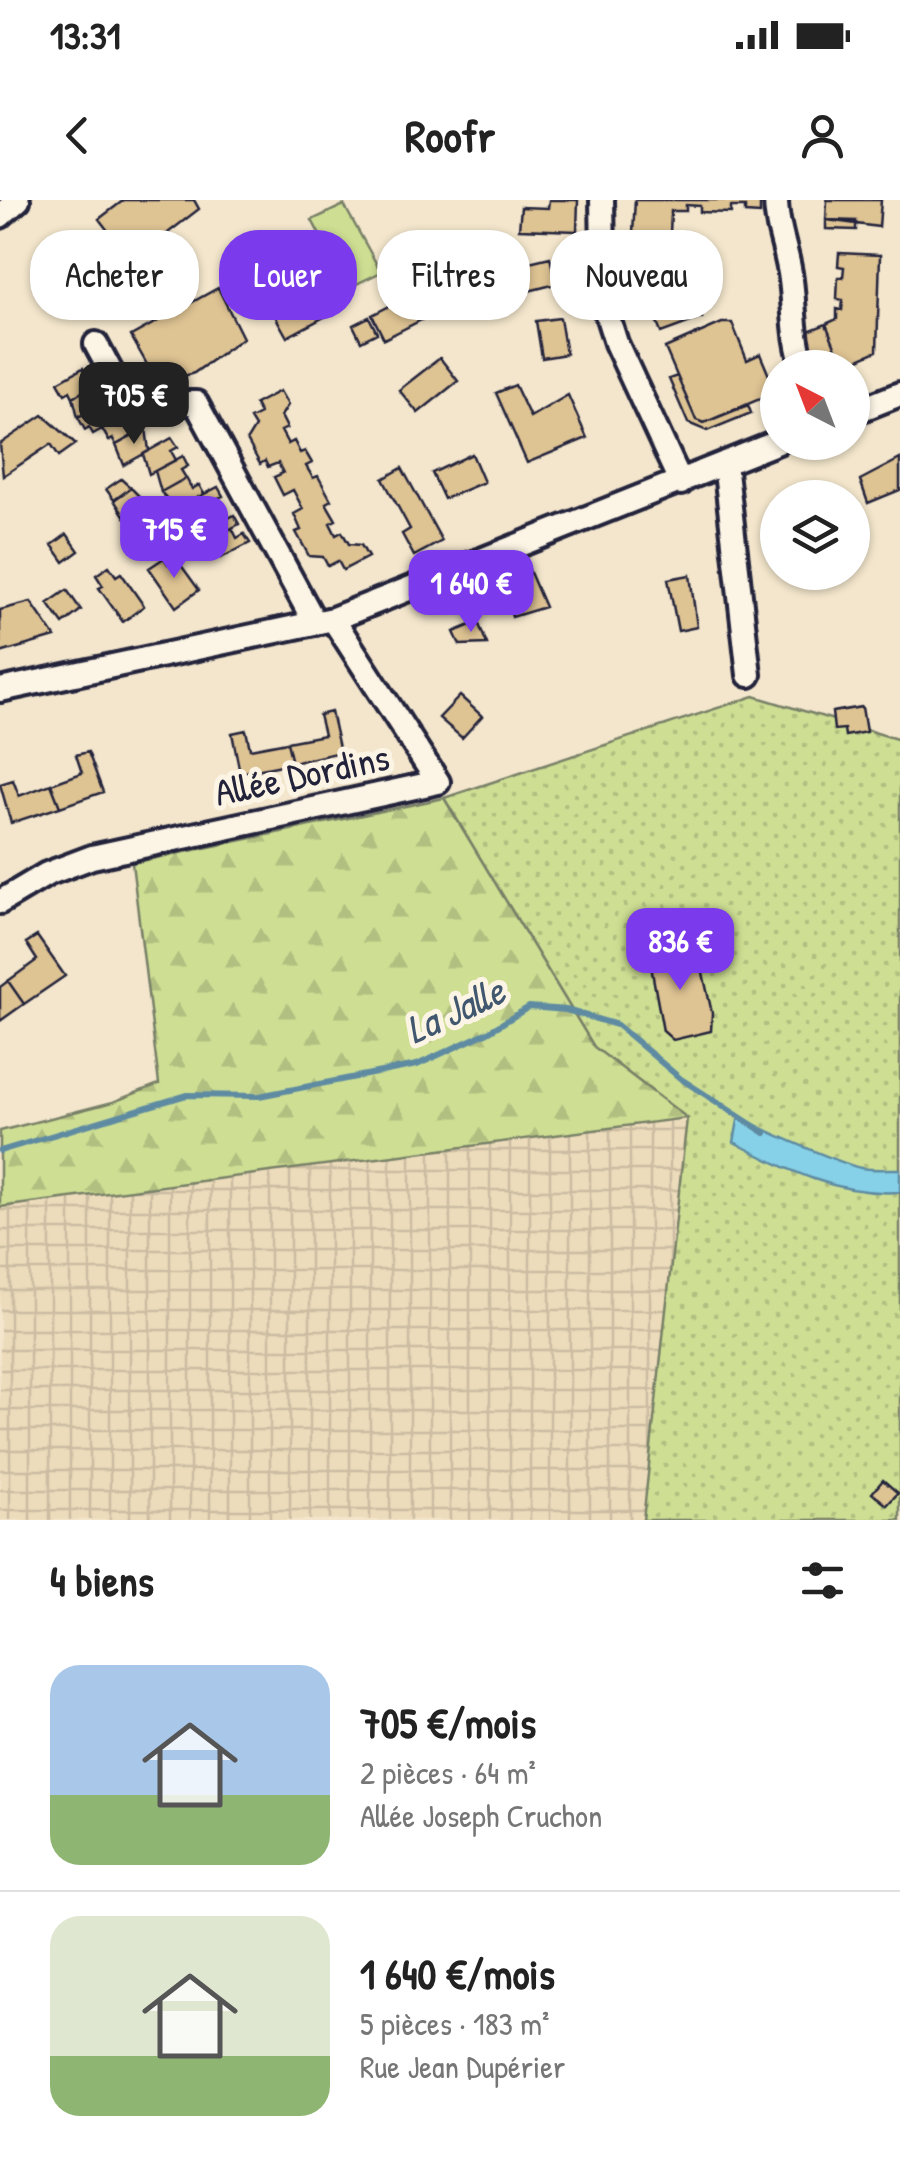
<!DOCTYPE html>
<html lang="fr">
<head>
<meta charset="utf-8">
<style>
  body { margin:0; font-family:"Patrick Hand",sans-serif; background:#f2f2f2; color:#222; height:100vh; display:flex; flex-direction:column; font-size:38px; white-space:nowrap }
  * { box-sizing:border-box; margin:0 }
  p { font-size:32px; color:#767676 }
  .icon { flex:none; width:55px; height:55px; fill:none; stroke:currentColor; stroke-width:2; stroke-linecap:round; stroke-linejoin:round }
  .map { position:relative; height:1320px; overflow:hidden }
  .drawer { display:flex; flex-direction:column; background:#fff; flex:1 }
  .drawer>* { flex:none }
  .guide { position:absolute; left:30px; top:30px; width:840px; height:90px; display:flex; gap:20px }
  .needle { width:65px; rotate:318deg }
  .tools { position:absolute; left:760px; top:150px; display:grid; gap:20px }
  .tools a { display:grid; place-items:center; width:110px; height:110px; border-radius:50%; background:#fff; box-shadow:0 2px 8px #0004; font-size:50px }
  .price { position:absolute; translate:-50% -85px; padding:0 22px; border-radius:20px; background:#7c3aed; color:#fff; font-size:32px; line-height:65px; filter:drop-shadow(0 2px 5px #0008) }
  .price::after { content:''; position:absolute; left:50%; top:60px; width:30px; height:22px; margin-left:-15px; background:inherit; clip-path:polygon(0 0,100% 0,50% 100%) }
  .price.on { background:#222; color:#fff }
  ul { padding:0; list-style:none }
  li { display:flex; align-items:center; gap:30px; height:250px; padding:0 50px }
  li+li { border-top:2px solid #e0e0e0 }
  li span { display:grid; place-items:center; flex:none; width:280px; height:200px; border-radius:30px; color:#555 }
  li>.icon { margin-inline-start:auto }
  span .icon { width:120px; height:120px; fill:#fffc; stroke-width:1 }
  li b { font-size:42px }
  h2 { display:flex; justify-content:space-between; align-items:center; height:120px; padding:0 50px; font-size:42px }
  .chip { padding:0 35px; border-radius:40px; background:#fff; box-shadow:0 2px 8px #0004; font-size:35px; line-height:90px }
  .chip.on { background:#7c3aed; color:#fff }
  .status { display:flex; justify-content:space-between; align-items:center; height:70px; padding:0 50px; background:#fff; direction:ltr }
  .status svg { height:28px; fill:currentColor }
  header { display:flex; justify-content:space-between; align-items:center; height:130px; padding:0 50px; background:#fff; font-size:45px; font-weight:700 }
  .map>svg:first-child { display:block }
  .industrial { fill:url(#industrial-grid) }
  .green { fill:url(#green-dots); stroke:#788067; stroke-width:2.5 }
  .forest { fill:url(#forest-firs); stroke:#788067; stroke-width:2.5 }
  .pitch { fill:#cedf93; stroke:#788067; stroke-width:2.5 }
  .water { fill:#86d1e7; stroke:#5e8ba2; stroke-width:2.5 }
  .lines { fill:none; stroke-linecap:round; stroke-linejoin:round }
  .stream { stroke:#5e8ba2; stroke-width:6 }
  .building { fill:#dec393; stroke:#22223b; stroke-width:2.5 }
  .minor-casing { stroke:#22223b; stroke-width:30 }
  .minor { stroke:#fcf5e5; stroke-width:22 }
  .labels { text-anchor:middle; stroke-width:10; stroke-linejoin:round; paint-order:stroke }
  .street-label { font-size:38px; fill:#22223b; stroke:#fcf5e5 }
  .water-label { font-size:40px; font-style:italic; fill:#40576f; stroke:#fcf5e5 }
</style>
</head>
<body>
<div class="status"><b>13:31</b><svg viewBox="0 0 49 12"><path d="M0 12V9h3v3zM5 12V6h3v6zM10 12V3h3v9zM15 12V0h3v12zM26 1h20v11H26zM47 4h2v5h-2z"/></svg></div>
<header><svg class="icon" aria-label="back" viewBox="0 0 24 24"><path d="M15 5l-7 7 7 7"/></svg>Roofr<svg class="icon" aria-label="person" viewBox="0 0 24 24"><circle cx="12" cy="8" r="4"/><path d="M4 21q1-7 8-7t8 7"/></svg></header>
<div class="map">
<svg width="900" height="1320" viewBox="0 0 900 1320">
  <defs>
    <pattern id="industrial-grid" width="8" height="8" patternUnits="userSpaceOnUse" patternTransform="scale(2.5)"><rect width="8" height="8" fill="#eddcbb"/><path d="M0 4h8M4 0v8" fill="none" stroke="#cbbca2"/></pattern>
    <pattern id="green-dots" width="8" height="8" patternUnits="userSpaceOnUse" patternTransform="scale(2.5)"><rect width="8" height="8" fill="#cedf93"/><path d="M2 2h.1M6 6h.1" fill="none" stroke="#b1bf80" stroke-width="1.8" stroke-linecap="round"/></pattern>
    <pattern id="forest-firs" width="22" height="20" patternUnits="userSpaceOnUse" patternTransform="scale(2.5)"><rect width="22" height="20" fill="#cedf93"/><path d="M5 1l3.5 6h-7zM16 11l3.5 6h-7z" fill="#b1bf80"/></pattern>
  </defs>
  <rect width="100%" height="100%" fill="#f3e6cc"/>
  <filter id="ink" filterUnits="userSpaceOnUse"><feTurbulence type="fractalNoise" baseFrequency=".01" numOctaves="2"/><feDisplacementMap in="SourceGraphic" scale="20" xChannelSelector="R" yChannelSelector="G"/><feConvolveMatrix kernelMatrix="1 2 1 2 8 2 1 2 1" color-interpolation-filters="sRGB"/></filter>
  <g filter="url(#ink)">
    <path class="industrial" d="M 687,918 L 643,1320 L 0,1320 L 0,1007 Z"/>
    <path class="green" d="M 754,496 L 900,540 L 900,1320 L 643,1320 L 687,918 L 594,847 L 444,598 Z"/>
    <path class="forest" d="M 444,598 L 594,847 L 687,918 L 0,1007 L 0,931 L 113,902 L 159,884 L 132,663 Z"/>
    <path class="pitch" d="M 344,5 L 381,72 L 348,88 L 312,20 Z"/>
    <path class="water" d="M 739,915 C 749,925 845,965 861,968 C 873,970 887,969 900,969 L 900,992 C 839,996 786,970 734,942 Z"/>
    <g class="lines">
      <path class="stream" d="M 0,951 L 187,895 L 259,896 L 417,865 L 488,832 L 529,807 L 566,810 L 617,825 L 681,879 L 765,933"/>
    </g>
    <path class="building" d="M 124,0 L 194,0 L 199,9 L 116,73 L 96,43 L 109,32 L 99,19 Z
      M 549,0 L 578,0 L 577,31 L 519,29 L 521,7 L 548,8 Z
      M 635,0 L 760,0 L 760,14 L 745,13 L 745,7 L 731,7 L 731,13 L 700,12 L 700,6 L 686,5 L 686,11 L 671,11 L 670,34 L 633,33 Z
      M 827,0 L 881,0 L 879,27 L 826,20 Z
      M 826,20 L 856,21 L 856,30 L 826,29 Z
      M 622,36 L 648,37 L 648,50 L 622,49 Z
      M 839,53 L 880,55 L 877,151 L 843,166 L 826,124 L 837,119 L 837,109 L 842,110 L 843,100 L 837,99 L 838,77 L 843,77 L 844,67 L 838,66 Z
      M 550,57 L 556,84 L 505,97 L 500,69 Z
      M 685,72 L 695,101 L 681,104 L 670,78 Z
      M 453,77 L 459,90 L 441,98 L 435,84 Z
      M 670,78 L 681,104 L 652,110 L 643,89 Z
      M 307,83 L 326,116 L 287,137 L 270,107 Z
      M 218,88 L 243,138 L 194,173 L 158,184 L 131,136 Z
      M 419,91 L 431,115 L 384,139 L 372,115 Z
      M 695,101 L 702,118 L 688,123 L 681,104 Z
      M 681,104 L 688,123 L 661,133 L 652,110 Z
      M 369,117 L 377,133 L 361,141 L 353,125 Z
      M 560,118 L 566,154 L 542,158 L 536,121 Z
      M 722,123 L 732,123 L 747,160 L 760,154 L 776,192 L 704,223 L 696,220 L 665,148 Z
      M 826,124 L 843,166 L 839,168 L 815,168 L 801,134 Z
      M 440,158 L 458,181 L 418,213 L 399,190 Z
      M 83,168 L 89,178 L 97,174 L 101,182 L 73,197 L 70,191 L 65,194 L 58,182 Z
      M 677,176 L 696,220 L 704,223 L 748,205 L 751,213 L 707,231 L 688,223 L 669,179 Z
      M 101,182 L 106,190 L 98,195 L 104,204 L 78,217 L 73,197 Z
      M 515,185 L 530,217 L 568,195 L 587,238 L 527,263 L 496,193 Z
      M 280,191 L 288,205 L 281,216 L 287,228 L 281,231 L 288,244 L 294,241 L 300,253 L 305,251 L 312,263 L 306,266 L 313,278 L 318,276 L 331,300 L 326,303 L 336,320 L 330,323 L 336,335 L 342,332 L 349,344 L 361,345 L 368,357 L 343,370 L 338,361 L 328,366 L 323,357 L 309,356 L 296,332 L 301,330 L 294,314 L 303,309 L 293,290 L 283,295 L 274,277 L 283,273 L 278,263 L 268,267 L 265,261 L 260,264 L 247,240 L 255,227 L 250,219 L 260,214 L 255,204 Z
      M 104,204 L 109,214 L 117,210 L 121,218 L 93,234 L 89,227 L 85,230 L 78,217 Z
      M 129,214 L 135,224 L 143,223 L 133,236 L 116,245 L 113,239 L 109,241 L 102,229 Z
      M 43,215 L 76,244 L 59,256 L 51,244 L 3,276 L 0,244 Z
      M 146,228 L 149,251 L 124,265 L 116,245 Z
      M 172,238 L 178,247 L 171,251 L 176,260 L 149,274 L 143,254 Z
      M 472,254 L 484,282 L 444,299 L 432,273 Z
      M 183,256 L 188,266 L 181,270 L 186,278 L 161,292 L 155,271 Z
      M 900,259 L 900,290 L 868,303 L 860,280 Z
      M 402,268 L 442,341 L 414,356 L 402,334 L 410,329 L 383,279 Z
      M 186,278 L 192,289 L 199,285 L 204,294 L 176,309 L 161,292 Z
      M 121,279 L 131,288 L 114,300 L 106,289 Z
      M 218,287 L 223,296 L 216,299 L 222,310 L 196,324 L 189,302 Z
      M 131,288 L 145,302 L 125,317 L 114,300 Z
      M 222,310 L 227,319 L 234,315 L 239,324 L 211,340 L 207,333 L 203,336 L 196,324 Z
      M 232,328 L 237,338 L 244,334 L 250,343 L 221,358 L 207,342 Z
      M 67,334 L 79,351 L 64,362 L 52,345 Z
      M 164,358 L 168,364 L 178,361 L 199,390 L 176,407 L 149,368 Z
      M 109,366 L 116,376 L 121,373 L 144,406 L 123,422 L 99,388 L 103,386 L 96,375 Z
      M 529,370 L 545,407 L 512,417 L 509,407 L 498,412 L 486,401 L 482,391 Z
      M 690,375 L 697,427 L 678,431 L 668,379 Z
      M 67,390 L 81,410 L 63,424 L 48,403 Z
      M 31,402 L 55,437 L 0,453 L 0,410 Z
      M 478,422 L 487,444 L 460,445 L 454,432 Z
      M 460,496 L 482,516 L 462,538 L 439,518 Z
      M 862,507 L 866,532 L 845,536 L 844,529 L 834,530 L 832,512 Z
      M 331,512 L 340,552 L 292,563 L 287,542 L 324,535 L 319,515 Z
      M 246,530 L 250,549 L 287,542 L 292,563 L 240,573 L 232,533 Z
      M 88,552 L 103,592 L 60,607 L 51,584 L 82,573 L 76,555 Z
      M 13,580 L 19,596 L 51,584 L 60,607 L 11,623 L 0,584 Z
      M 37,736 L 65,776 L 24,804 L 8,781 L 37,760 L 26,743 Z
      M 678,743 L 681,759 L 699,755 L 712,813 L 711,831 L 673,840 L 663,831 L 648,750 Z
      M 8,781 L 24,804 L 0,821 L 0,787 Z
      M 883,1280 L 898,1293 L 887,1305 L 872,1293 Z"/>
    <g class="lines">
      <defs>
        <path id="minor" d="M 602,0 L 604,105 L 616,143 L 681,283
          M 776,0 C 776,29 788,52 791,80 C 795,111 793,138 804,168
          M 0,16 L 18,0
          M 602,71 L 653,69
          M 96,144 L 119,187 L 180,203 L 196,203 L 315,423
          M 852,213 L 900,194
          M 725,263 L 749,475
          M 0,490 L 333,419 L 778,242
          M 0,702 L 47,674 L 92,657 L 438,582 L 333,419"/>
      </defs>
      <use href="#minor" class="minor-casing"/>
      <use href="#minor" class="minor"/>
    </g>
  </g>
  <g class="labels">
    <g class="street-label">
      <text transform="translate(302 575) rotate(-12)" y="13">Allée Dordins</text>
    </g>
    <g class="water-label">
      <text transform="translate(455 810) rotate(-25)" y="14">La Jalle</text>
    </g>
  </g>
</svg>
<div class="tools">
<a><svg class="needle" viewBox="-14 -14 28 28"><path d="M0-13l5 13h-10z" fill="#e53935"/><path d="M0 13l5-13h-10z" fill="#767676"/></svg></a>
<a><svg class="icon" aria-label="layers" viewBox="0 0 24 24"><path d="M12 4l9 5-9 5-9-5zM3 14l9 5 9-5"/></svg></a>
</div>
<b class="price on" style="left:134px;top:247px">705 €</b>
<b class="price" style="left:174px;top:381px">715 €</b>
<b class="price" style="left:471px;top:435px">1 640 €</b>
<b class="price" style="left:680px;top:793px">836 €</b>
<div class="guide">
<a class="chip">Acheter</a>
<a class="chip on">Louer</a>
<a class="chip">Filtres</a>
<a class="chip">Nouveau</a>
</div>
</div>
<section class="drawer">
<h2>4 biens<svg class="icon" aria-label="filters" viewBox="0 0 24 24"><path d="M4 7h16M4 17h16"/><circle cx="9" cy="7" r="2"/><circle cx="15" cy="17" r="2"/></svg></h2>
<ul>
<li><span style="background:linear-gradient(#a9c7e8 65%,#8fb573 0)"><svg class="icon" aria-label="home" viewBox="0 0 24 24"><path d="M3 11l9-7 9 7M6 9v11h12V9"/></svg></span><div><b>705 €/mois</b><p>2 pièces · 64 m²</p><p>Allée Joseph Cruchon</p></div></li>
<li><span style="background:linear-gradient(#dfe7d0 70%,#8fb573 0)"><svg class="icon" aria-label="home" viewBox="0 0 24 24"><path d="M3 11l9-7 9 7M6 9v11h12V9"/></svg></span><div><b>1 640 €/mois</b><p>5 pièces · 183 m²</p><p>Rue Jean Dupérier</p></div></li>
</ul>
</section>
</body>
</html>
